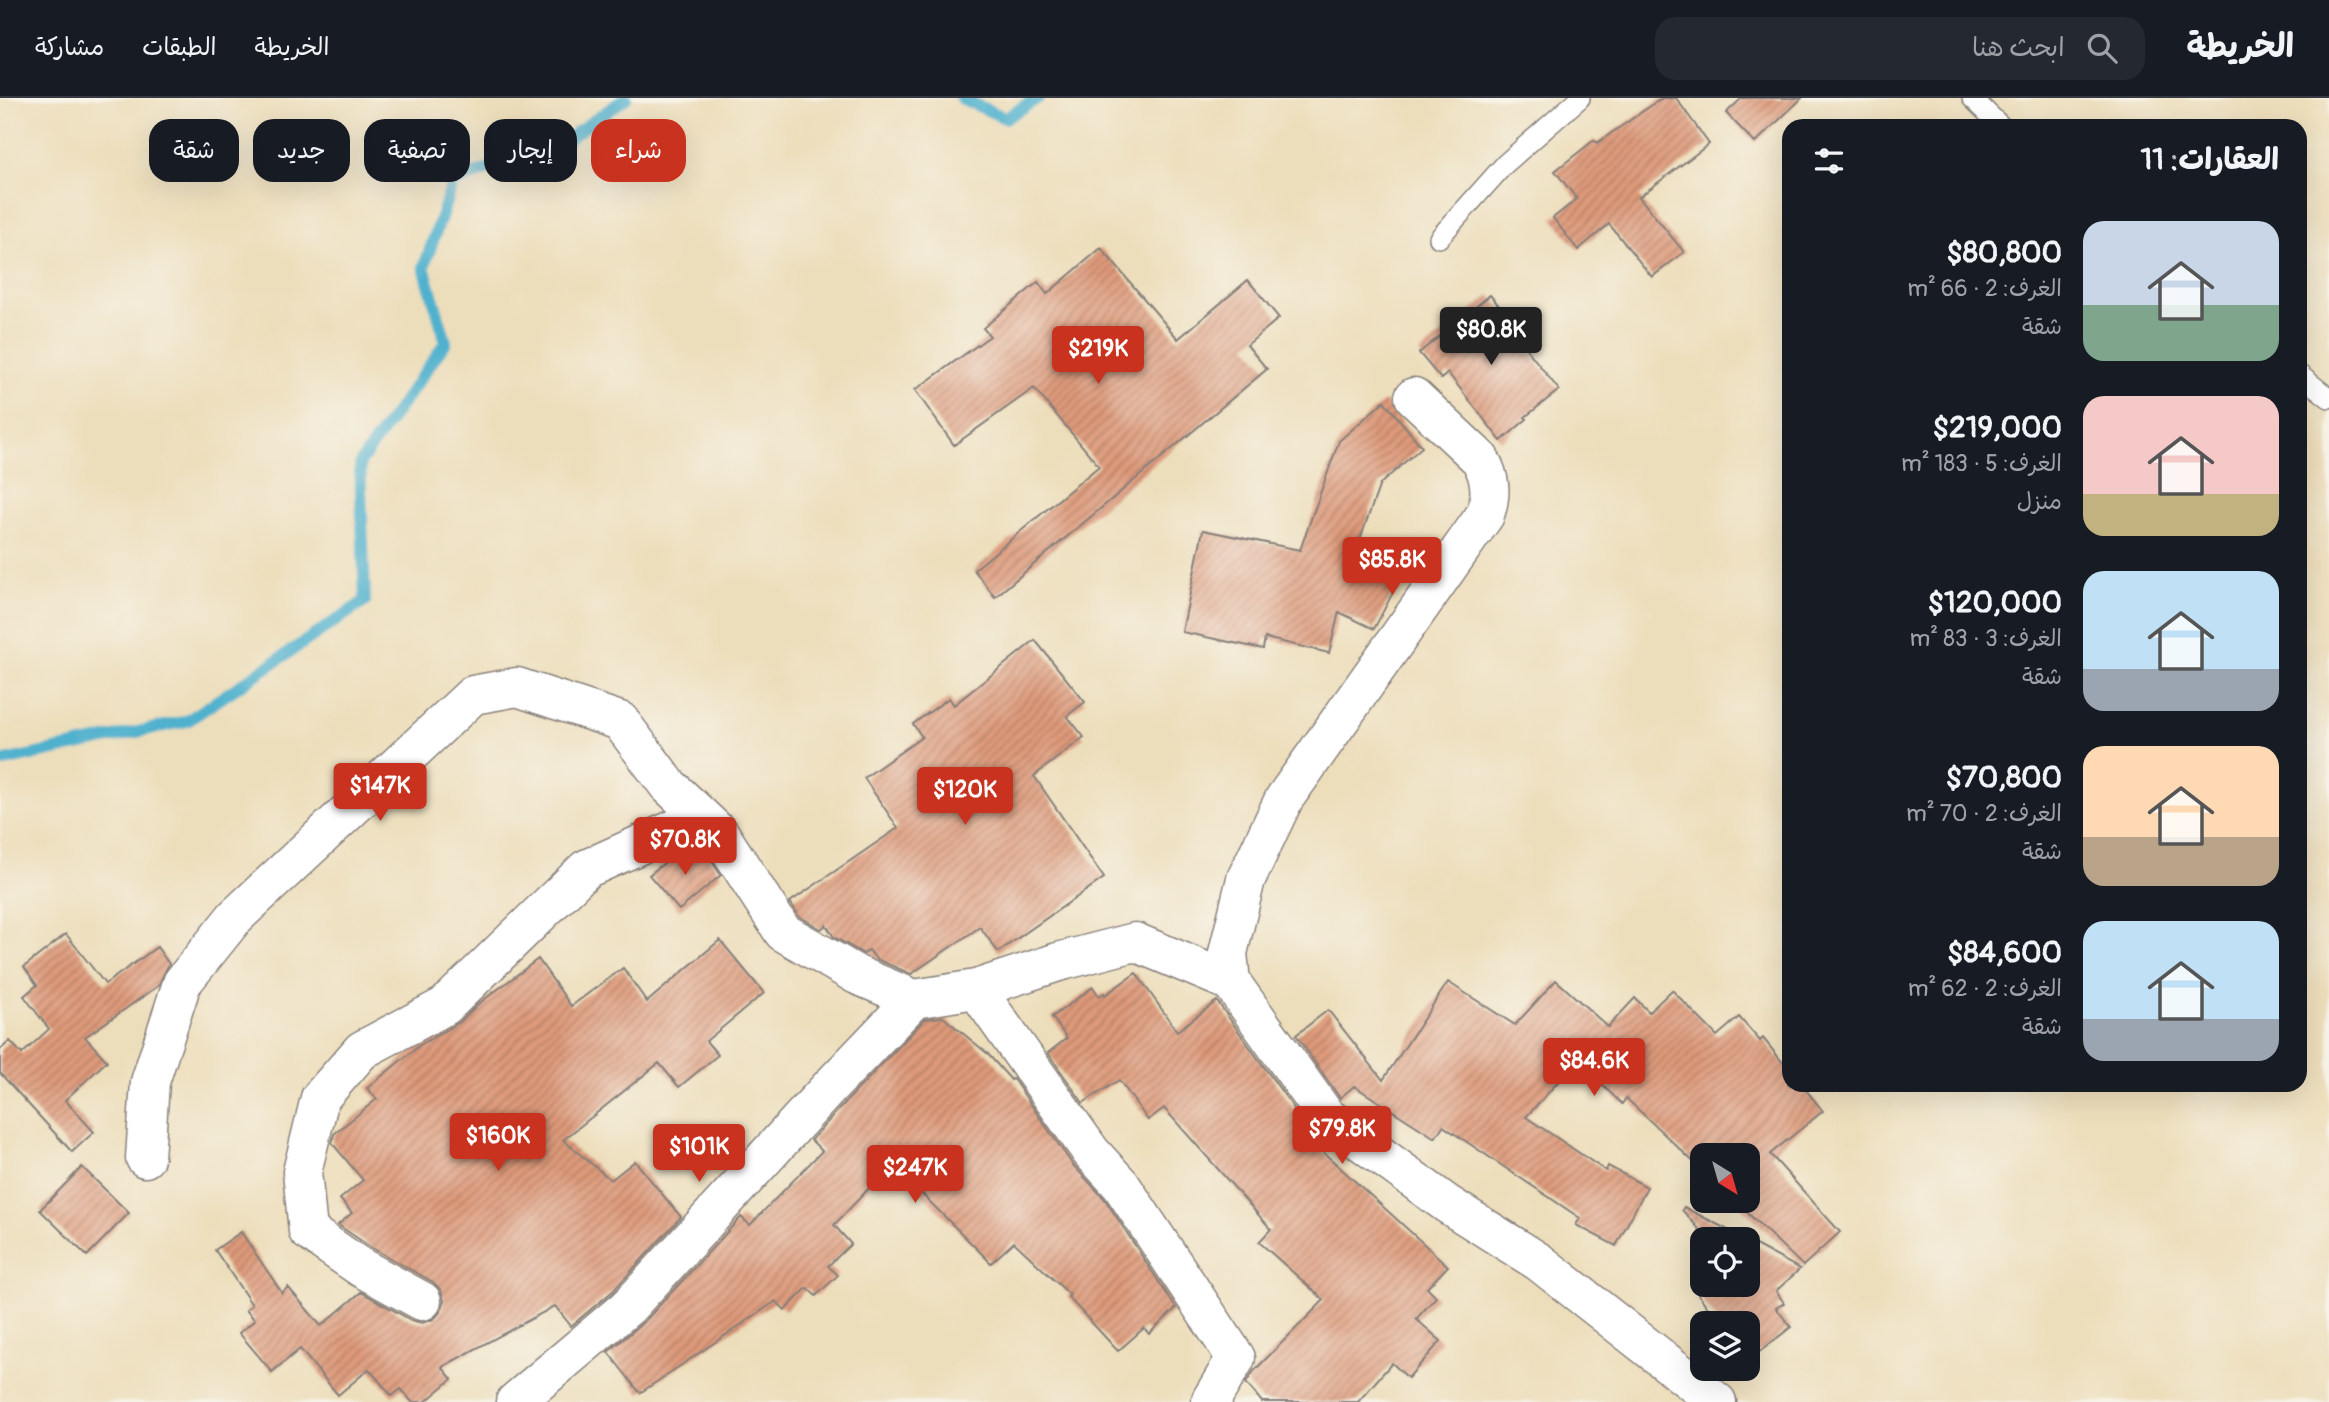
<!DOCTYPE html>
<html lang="ar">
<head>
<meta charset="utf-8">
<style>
  body { margin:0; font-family:Pangolin,"Playpen Sans Arabic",sans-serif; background:#242831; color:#f1f3f6; direction:rtl; height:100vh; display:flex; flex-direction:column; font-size:26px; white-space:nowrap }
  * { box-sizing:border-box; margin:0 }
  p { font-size:23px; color:#9ea1a6 }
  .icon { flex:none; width:38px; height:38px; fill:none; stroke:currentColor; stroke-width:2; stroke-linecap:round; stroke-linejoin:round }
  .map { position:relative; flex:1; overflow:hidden; direction:ltr }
  .details { position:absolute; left:1782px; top:21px; width:525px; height:973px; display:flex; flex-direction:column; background:#171b24; border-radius:21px; box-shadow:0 7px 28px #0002; direction:rtl }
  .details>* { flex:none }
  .guide { position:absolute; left:21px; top:21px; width:665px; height:63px; direction:rtl; display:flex; gap:14px }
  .needle { width:46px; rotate:143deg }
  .buttons { position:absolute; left:1690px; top:1045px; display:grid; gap:14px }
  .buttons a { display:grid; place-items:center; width:70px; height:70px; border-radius:14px; background:#171b24; box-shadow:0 7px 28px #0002; font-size:35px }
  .price { position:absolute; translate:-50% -60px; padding:0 16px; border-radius:7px; background:#c8321e; color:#fff; font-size:23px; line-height:46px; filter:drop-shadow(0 2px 4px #0008) }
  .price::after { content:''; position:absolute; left:50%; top:42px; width:21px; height:16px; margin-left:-10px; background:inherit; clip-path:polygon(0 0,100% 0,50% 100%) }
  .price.active { background:#222; color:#fff }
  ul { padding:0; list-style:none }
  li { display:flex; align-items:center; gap:21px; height:175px; padding:0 28px }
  li span { display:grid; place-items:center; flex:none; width:196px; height:140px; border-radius:21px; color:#555 }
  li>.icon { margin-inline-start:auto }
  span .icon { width:84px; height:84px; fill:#fffc; stroke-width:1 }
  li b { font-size:30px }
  h2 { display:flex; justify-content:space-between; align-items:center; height:84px; padding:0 28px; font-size:30px }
  .chip { padding:0 24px; border-radius:21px; background:#171b24; box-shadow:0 7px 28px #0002; font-size:24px; line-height:63px }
  .chip.active { background:#c8321e; color:#fff }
  header { display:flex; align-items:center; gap:42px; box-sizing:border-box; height:98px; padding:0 35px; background:#171b24; border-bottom:2px solid #363941 }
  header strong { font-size:33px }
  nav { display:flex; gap:38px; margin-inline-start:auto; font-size:24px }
  .search { width:490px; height:63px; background:#242831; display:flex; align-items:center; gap:18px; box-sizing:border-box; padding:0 24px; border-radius:21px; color:#9ea1a6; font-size:26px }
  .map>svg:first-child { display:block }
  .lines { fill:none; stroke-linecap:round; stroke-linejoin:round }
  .stream { stroke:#4fb1ce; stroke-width:12 }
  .building { fill:url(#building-hatch) }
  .lane-casing { stroke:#88807b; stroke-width:22 }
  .street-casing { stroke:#88807b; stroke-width:41 }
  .lane { stroke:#fff; stroke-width:19 }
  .street { stroke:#fff; stroke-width:38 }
</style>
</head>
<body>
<header>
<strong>الخريطة</strong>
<div class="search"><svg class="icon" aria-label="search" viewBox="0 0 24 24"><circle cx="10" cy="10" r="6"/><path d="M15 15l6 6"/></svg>ابحث هنا</div>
<nav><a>الخريطة</a><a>الطبقات</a><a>مشاركة</a></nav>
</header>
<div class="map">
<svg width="2329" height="1304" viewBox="0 0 2329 1304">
  <defs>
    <pattern id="building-hatch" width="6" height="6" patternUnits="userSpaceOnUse" patternTransform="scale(1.75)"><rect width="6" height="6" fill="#de9a7a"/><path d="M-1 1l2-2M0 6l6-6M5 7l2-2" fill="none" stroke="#b47d65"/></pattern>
  </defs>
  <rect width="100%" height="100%" fill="#f7f3e8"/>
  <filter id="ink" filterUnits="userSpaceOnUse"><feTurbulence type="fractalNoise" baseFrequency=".0143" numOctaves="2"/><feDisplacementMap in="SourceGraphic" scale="14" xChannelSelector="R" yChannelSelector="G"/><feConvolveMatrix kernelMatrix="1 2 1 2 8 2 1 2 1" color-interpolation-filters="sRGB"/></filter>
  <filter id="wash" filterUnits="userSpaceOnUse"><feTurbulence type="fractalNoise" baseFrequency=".00686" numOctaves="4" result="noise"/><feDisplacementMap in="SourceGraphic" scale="28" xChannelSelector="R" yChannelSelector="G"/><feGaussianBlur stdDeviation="1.57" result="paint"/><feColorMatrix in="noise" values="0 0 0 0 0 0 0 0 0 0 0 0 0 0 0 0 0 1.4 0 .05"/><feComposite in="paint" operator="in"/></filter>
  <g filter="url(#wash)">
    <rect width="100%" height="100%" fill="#eddebb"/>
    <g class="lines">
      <path class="stream" d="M 961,0 L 1005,20 L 1038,0
        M 0,664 L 187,623 L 365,503 L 360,365 L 446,244 L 424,169 L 453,84 L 563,44 L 626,0"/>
    </g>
    <g id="blocks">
      <path class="building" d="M 1662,0 L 1676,0 L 1709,46 L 1639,99 L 1684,154 L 1652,179 L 1609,126 L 1578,152 L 1553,120 L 1577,101 L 1555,73 L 1594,42 L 1597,45 Z
        M 1742,0 L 1802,0 L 1755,45 L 1726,15 Z
        M 1101,150 L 1178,241 L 1248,182 L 1279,220 L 1247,247 L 1267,271 L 995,499 L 974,472 L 1099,368 L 1034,290 L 954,347 L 915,292 L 990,238 L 983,230 L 1038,184 L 1047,196 Z
        M 1490,197 L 1522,235 L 1517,239 L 1559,292 L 1525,319 L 1527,321 L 1501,343 L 1448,275 L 1441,281 L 1419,255 Z
        M 1384,303 L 1422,349 L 1380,386 L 1354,458 L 1400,481 L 1374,531 L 1339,514 L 1329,555 L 1265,540 L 1263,551 L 1182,534 L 1203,432 L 1300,452 L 1339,343 Z
        M 1035,542 L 1085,604 L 1067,618 L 1084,639 L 1034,678 L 1104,780 L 998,854 L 980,829 L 911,876 L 876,861 L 869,852 L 864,856 L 834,839 L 826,827 L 821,831 L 799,818 L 790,804 L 898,730 L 864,680 L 922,639 L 913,626 L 949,600 L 954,607 Z
        M 680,753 L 707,756 L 721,777 L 679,812 L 649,777 Z
        M 66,836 L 105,886 L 157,849 L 169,866 L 158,888 L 85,939 L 107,963 L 65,1002 L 94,1034 L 72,1054 L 0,975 L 0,952 L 10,943 L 22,956 L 49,931 L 24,898 L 37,887 L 24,869 Z
        M 720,842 L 764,895 L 706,943 L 718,957 L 679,989 L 659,965 L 563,1042 L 611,1082 L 635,1063 L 681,1119 L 614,1192 L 571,1228 L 555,1208 L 442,1269 L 452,1281 L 425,1304 L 412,1304 L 401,1291 L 392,1298 L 369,1271 L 338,1297 L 300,1251 L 272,1274 L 239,1235 L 255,1222 L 246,1212 L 252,1207 L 215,1152 L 241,1134 L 282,1195 L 288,1189 L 321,1228 L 361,1194 L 411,1222 L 422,1225 L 434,1221 L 441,1213 L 444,1203 L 441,1192 L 433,1184 L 372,1150 L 338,1127 L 352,1115 L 340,1101 L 363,1082 L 332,1045 L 334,1036 L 377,1001 L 367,990 L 420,947 L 460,924 L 477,907 L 538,861 L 571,908 L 623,870 L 647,904 Z
        M 1136,875 L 1177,933 L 1217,903 L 1307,1029 L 1301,1034 L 1448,1168 L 1427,1190 L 1436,1199 L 1416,1221 L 1441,1243 L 1408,1280 L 1392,1265 L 1358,1304 L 1262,1304 L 1246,1285 L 1254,1273 L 1324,1202 L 1259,1144 L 1271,1131 L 1164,1010 L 1148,1022 L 1119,982 L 1083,1005 L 1048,955 L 1067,940 L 1052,919 L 1093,889 L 1099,898 L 1104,895 L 1105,897 Z
        M 1556,882 L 1608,929 L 1635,900 L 1649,914 L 1672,892 L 1717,938 L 1739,919 L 1760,943 L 1763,940 L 1788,971 L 1788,987 L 1802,987 L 1823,1013 L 1770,1056 L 1840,1134 L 1803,1168 L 1734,1102 L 1748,1102 L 1748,1057 L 1703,1057 L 1703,1073 L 1626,1000 L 1622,1006 L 1577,963 L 1526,1019 L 1606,1073 L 1608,1068 L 1647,1089 L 1616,1148 L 1576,1127 L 1580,1120 L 1443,1028 L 1435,1040 L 1354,988 L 1340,1000 L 1296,937 L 1328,912 L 1383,982 L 1448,884 L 1515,927 Z
        M 943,919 L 988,956 L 1011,982 L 1013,981 L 1073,1067 L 1104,1100 L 1176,1210 L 1149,1236 L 1144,1230 L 1118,1253 L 1068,1199 L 1070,1197 L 1014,1144 L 991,1165 L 892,1066 L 834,1127 L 851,1146 L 828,1168 L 838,1177 L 816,1198 L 807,1190 L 785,1212 L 776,1203 L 640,1295 L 608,1254 L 645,1223 L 741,1119 L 750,1127 L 822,1053 L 811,1042 L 843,1007 L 925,921 Z
        M 82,1069 L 129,1115 L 87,1158 L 40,1112 Z
        M 1684,1109 L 1745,1141 L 1708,1141 L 1682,1112 Z
        M 1748,1143 L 1800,1171 L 1776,1193 L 1784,1205 L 1776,1210 L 1791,1229 L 1748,1263 L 1748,1225 L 1719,1225 L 1695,1192 L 1703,1186 L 1748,1186 Z"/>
    </g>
  </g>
  <g filter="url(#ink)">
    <use href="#blocks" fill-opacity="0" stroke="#88807b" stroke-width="2"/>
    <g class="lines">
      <defs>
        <path id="lane" d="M 1972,0 L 2001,28
          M 1439,140 L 1505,66 L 1580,0
          M 2300,277 L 2329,300"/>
        <path id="street" d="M 1414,299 L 1480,361 C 1491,380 1492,396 1485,417 L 1284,701 L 1246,781 L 1228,855 L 1231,884 L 1326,1018 L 1447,1106 L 1539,1164 L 1717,1304
          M 976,891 L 1091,1054 L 1121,1087 L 1236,1260 L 1211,1302 L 1213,1304
          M 145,1060 L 150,984 L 182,885 L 235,819 L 473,597 L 517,589 L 620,623 L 668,687 L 720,736
          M 422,1203 L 360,1169 L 308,1133 L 302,1074 L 320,1000 L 362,952 L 445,908 L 586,771 L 677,730 L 720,736 L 783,834 L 857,877 L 914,901 L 976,891 L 1058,864 L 1135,844 L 1231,884
          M 515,1304 L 629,1208 L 827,992 L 914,901"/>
      </defs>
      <use href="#lane" class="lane-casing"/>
      <use href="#street" class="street-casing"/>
      <use href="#lane" class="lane"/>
      <use href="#street" class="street"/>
    </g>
  </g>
</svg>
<div class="buttons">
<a><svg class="needle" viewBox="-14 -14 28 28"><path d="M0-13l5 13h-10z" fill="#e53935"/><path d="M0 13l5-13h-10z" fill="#9ea1a6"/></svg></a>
<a><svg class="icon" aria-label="locate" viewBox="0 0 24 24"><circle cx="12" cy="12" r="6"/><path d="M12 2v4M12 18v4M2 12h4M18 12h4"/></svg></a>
<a><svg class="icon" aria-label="layers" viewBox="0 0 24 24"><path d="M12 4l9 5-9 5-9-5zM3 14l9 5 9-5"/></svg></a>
</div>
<b class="price active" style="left:1491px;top:269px">$80.8K</b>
<b class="price" style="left:1098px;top:288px">$219K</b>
<b class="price" style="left:1392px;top:499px">$85.8K</b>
<b class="price" style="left:380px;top:725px">$147K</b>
<b class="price" style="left:965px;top:729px">$120K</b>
<b class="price" style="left:685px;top:779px">$70.8K</b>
<b class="price" style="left:1594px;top:1000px">$84.6K</b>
<b class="price" style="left:1342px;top:1068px">$79.8K</b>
<b class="price" style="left:498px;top:1075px">$160K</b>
<b class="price" style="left:699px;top:1086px">$101K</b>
<b class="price" style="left:915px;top:1107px">$247K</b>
<div class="guide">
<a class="chip active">شراء</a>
<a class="chip">إيجار</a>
<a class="chip">تصفية</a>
<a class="chip">جديد</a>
<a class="chip">شقة</a>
</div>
<section class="details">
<h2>العقارات: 11<svg class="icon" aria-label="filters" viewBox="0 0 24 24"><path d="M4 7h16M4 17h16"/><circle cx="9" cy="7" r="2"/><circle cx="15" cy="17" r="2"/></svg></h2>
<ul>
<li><span style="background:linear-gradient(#c9d6e8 60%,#7fa58c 0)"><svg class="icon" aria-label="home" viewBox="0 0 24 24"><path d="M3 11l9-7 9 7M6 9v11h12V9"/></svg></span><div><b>$80,800</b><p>الغرف: 2 · 66 m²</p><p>شقة</p></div></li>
<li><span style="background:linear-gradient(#f6c9c9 70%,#c2b280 0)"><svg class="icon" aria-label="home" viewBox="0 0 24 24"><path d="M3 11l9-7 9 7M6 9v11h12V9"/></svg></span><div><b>$219,000</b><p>الغرف: 5 · 183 m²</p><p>منزل</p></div></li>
<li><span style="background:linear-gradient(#bfe0f5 70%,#9aa5b1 0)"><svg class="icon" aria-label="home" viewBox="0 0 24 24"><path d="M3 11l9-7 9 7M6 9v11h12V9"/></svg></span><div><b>$120,000</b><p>الغرف: 3 · 83 m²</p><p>شقة</p></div></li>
<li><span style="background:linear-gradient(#ffd9b3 65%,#b9a48a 0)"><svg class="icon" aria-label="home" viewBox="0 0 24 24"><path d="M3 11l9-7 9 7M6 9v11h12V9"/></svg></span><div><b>$70,800</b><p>الغرف: 2 · 70 m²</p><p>شقة</p></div></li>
<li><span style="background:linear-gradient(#bfe0f5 70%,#9aa5b1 0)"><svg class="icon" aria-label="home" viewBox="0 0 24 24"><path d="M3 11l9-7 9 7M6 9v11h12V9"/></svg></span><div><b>$84,600</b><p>الغرف: 2 · 62 m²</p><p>شقة</p></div></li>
</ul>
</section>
</div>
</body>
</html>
